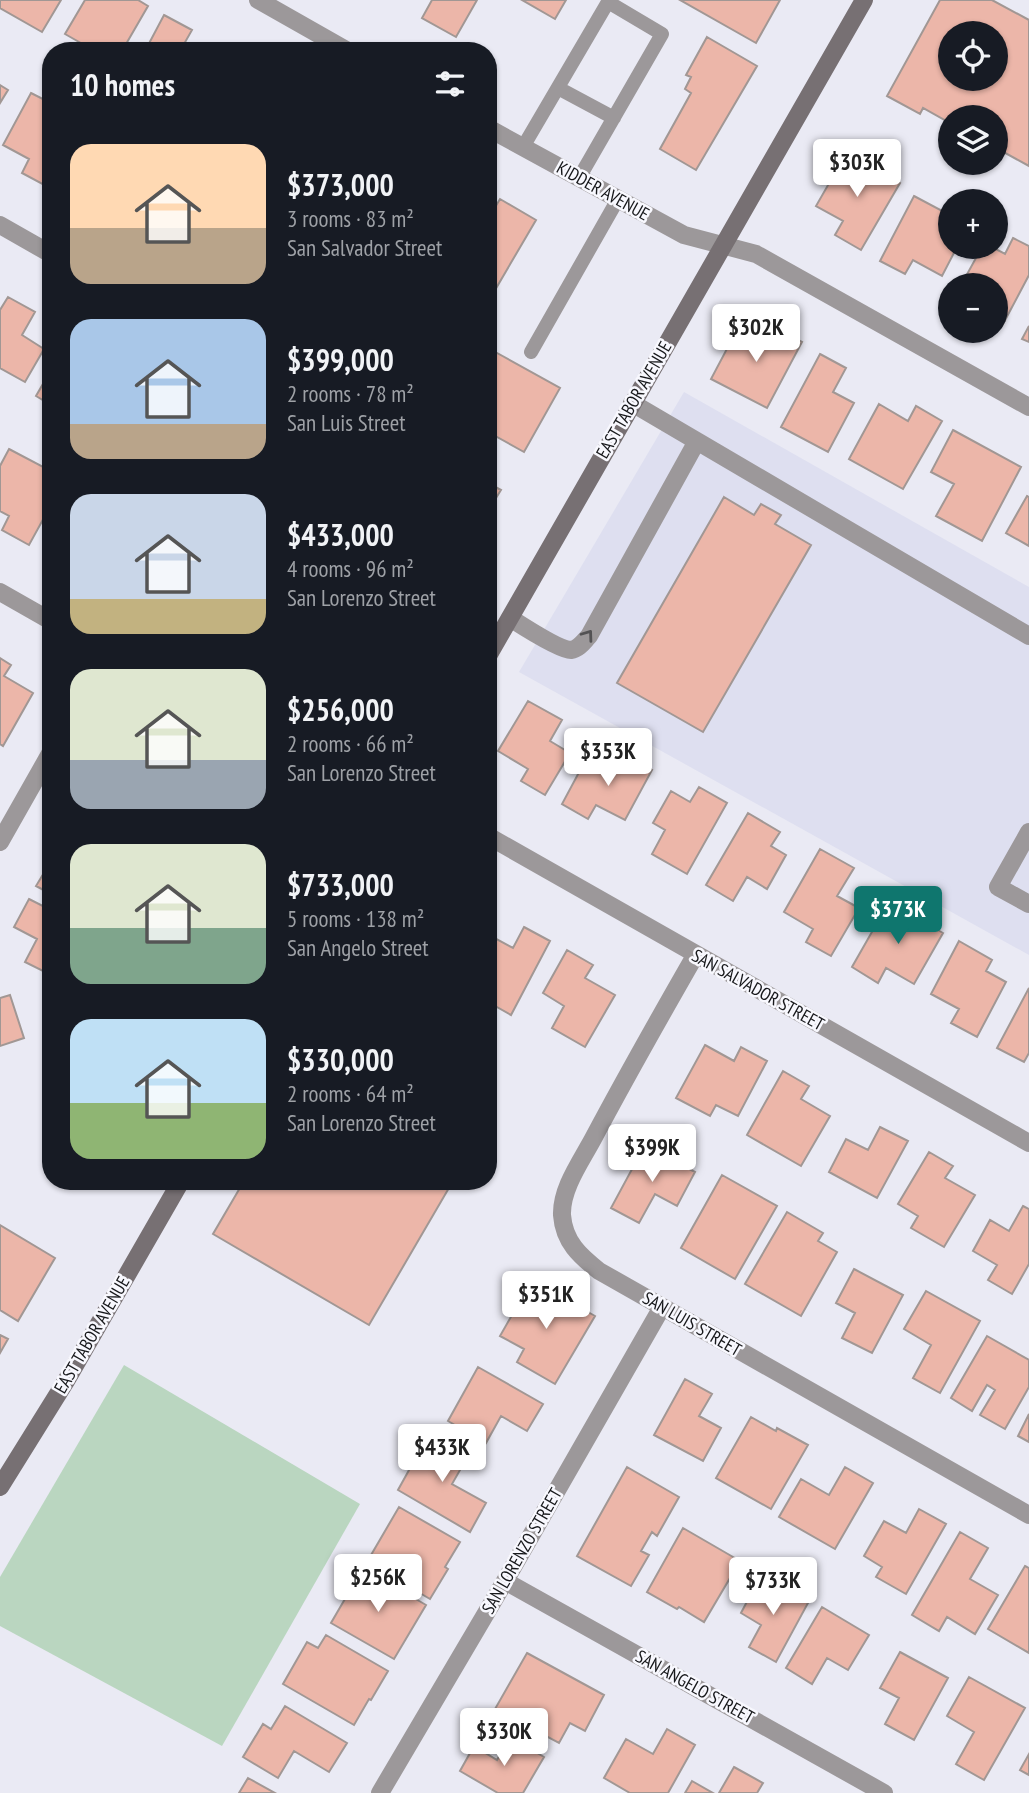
<!DOCTYPE html>
<html lang="en">
<head>
<meta charset="utf-8">
<style>
  body { margin:0; font-family:"PT Sans Narrow",sans-serif; background:#20242c; color:#f1f3f6; height:100vh; display:flex; flex-direction:column; font-size:26px; white-space:nowrap }
  * { box-sizing:border-box; margin:0 }
  p { font-size:23px; color:#9ea1a6 }
  .icon { flex:none; width:38px; height:38px; fill:none; stroke:currentColor; stroke-width:2; stroke-linecap:round; stroke-linejoin:round }
  .map { position:relative; flex:1; overflow:hidden }
  .side { position:absolute; left:42px; top:42px; width:455px; height:1148px; display:flex; flex-direction:column; background:#171b24; border-radius:28px; box-shadow:0 2px 5px #0004 }
  .side>* { flex:none }
  .controls { position:absolute; left:938px; top:21px; display:grid; gap:14px }
  .controls a { display:grid; place-items:center; width:70px; height:70px; border-radius:50%; background:#171b24; box-shadow:0 2px 5px #0004; font-size:35px }
  .price { position:absolute; translate:-50% -60px; padding:0 16px; border-radius:7px; background:#fff; color:#222; font-size:23px; line-height:46px; filter:drop-shadow(0 2px 4px #0008) }
  .price::after { content:''; position:absolute; left:50%; top:42px; width:21px; height:16px; margin-left:-10px; background:inherit; clip-path:polygon(0 0,100% 0,50% 100%) }
  .price.active { background:#0f766e; color:#fff }
  ul { padding:0; list-style:none }
  li { display:flex; align-items:center; gap:21px; height:175px; padding:0 28px }
  li span { display:grid; place-items:center; flex:none; width:196px; height:140px; border-radius:21px; color:#555 }
  li>.icon { margin-inline-start:auto }
  span .icon { width:84px; height:84px; fill:#fffc; stroke-width:1 }
  li b { font-size:30px }
  h2 { display:flex; justify-content:space-between; align-items:center; height:84px; padding:0 28px; font-size:30px }
  .map>svg:first-child { display:block }
  .built { fill:#dedff0 }
  .green { fill:#bad6c0 }
  .building { fill:#ecb6a9; stroke:#a19794; stroke-width:2; fill-rule:evenodd }
  .lines { fill:none; stroke-linecap:round; stroke-linejoin:round }
  .lane { stroke:#9c989a; stroke-width:14 }
  .street { stroke:#9c989a; stroke-width:18 }
  .secondary { stroke:#777073; stroke-width:18 }
  .oneway { stroke:#535254 }
  .labels { text-anchor:middle; stroke-width:5; stroke-linejoin:round; paint-order:stroke }
  .street-label { font-size:18px; fill:#17181b; stroke:#f8f8fe }
</style>
</head>
<body>
<div class="map">
<svg width="1029" height="1793" viewBox="0 0 1029 1793">
  <rect width="100%" height="100%" fill="#eaeaf4"/>
  <path class="built" d="M 684,392 L 1029,587 L 1029,955 L 519,672 Z"/>
  <path class="green" d="M 124,1365 L 360,1504 L 222,1746 L 0,1626 L 0,1577 Z"/>
  <path class="building" d="M 0,0 L 61,0 L 42,32 L 0,8 Z
    M 85,0 L 138,0 L 148,6 L 122,51 L 95,51 L 65,34 Z
    M 432,0 L 477,0 L 456,37 L 422,18 Z
    M 522,0 L 566,0 L 555,19 Z
    M 680,0 L 780,0 L 756,43 Z
    M 940,0 L 992,0 L 1029,20 L 1029,166 L 996,148 L 996,117 L 950,117 L 950,123 L 923,108 L 920,114 L 887,96 ZM 950,33 L 996,33 L 996,79 L 950,79 Z
    M 164,15 L 192,30 L 184,44 L 197,51 L 145,51 Z
    M 707,37 L 757,66 L 696,170 L 660,149 L 691,93 L 685,89 L 691,77 L 686,75 Z
    M 0,85 L 8,90 L 0,103 Z
    M 31,93 L 51,103 L 51,182 L 48,187 L 22,173 L 29,159 L 3,145 Z
    M 847,152 L 900,183 L 861,250 L 835,235 L 843,221 L 816,206 Z
    M 914,196 L 950,215 L 950,247 L 957,247 L 942,276 L 913,260 L 905,274 L 880,261 Z
    M 500,199 L 536,220 L 488,302 L 488,219 Z
    M 1013,238 L 1029,246 L 1029,275 L 1002,326 L 996,323 L 996,285 L 980,285 L 965,278 L 982,247 L 992,247 L 1005,254 Z
    M 8,297 L 35,312 L 22,335 L 44,349 L 25,382 L 0,368 L 0,310 Z
    M 739,326 L 768,342 L 775,328 L 802,342 L 767,408 L 711,379 Z
    M 1029,326 L 1029,342 L 1022,339 Z
    M 488,348 L 560,388 L 524,452 L 488,432 Z
    M 820,354 L 846,368 L 833,392 L 854,403 L 828,452 L 781,427 Z
    M 51,370 L 51,405 L 36,396 Z
    M 879,404 L 908,421 L 916,406 L 942,421 L 903,489 L 849,459 Z
    M 953,430 L 1021,467 L 982,541 L 936,516 L 954,484 L 931,472 Z
    M 9,449 L 51,471 L 51,505 L 29,545 L 2,530 L 9,516 L 0,511 L 0,466 Z
    M 488,483 L 501,490 L 488,511 Z
    M 1027,496 L 1029,497 L 1029,546 L 1006,533 Z
    M 724,497 L 754,515 L 761,504 L 781,515 L 775,524 L 811,545 L 703,732 L 617,683 Z
    M 51,540 L 51,556 L 44,552 Z
    M 0,658 L 11,665 L 4,676 L 33,693 L 3,746 L 0,744 Z
    M 528,701 L 562,720 L 550,741 L 570,753 L 545,795 L 521,781 L 528,769 L 498,751 Z
    M 618,751 L 652,770 L 625,820 L 596,805 L 588,819 L 562,804 L 584,763 L 605,774 Z
    M 699,787 L 727,803 L 687,874 L 652,854 L 665,830 L 653,823 L 671,791 L 690,802 Z
    M 748,813 L 780,832 L 771,846 L 786,855 L 767,889 L 747,877 L 733,901 L 706,885 Z
    M 820,849 L 854,868 L 837,896 L 859,908 L 831,956 L 806,942 L 813,929 L 784,912 Z
    M 51,861 L 51,894 L 36,886 Z
    M 29,899 L 51,910 L 51,975 L 25,962 L 37,939 L 14,927 Z
    M 889,902 L 943,933 L 914,984 L 886,968 L 878,983 L 852,967 Z
    M 524,927 L 550,941 L 511,1015 L 488,1002 L 488,940 L 491,936 L 513,948 Z
    M 959,941 L 992,960 L 986,971 L 1006,982 L 977,1037 L 951,1023 L 959,1009 L 931,994 Z
    M 567,950 L 593,965 L 585,978 L 615,995 L 585,1047 L 552,1028 L 564,1006 L 543,993 Z
    M 1029,988 L 1029,1053 L 1024,1062 L 997,1048 Z
    M 10,995 L 24,1038 L 0,1046 L 0,998 Z
    M 705,1045 L 734,1061 L 741,1047 L 767,1061 L 738,1116 L 716,1105 L 710,1116 L 676,1098 Z
    M 783,1071 L 809,1086 L 801,1099 L 830,1116 L 801,1166 L 747,1135 Z
    M 880,1127 L 908,1141 L 877,1198 L 829,1172 L 846,1139 L 868,1150 Z
    M 645,1145 L 695,1172 L 677,1206 L 655,1194 L 639,1223 L 611,1208 Z
    M 929,1152 L 953,1166 L 945,1178 L 975,1195 L 944,1247 L 911,1228 L 918,1216 L 898,1204 Z
    M 722,1175 L 777,1206 L 735,1279 L 681,1248 Z
    M 244,1181 L 453,1181 L 369,1325 L 213,1234 Z
    M 1023,1206 L 1029,1209 L 1029,1264 L 1012,1294 L 988,1280 L 997,1265 L 973,1251 L 990,1220 L 1009,1231 Z
    M 787,1212 L 823,1233 L 818,1241 L 837,1252 L 801,1316 L 745,1284 Z
    M 0,1225 L 55,1258 L 18,1321 L 0,1310 Z
    M 854,1269 L 903,1295 L 872,1353 L 842,1338 L 855,1313 L 836,1303 Z
    M 532,1280 L 595,1316 L 555,1384 L 517,1362 L 524,1349 L 500,1336 Z
    M 926,1291 L 980,1321 L 940,1393 L 913,1378 L 931,1345 L 904,1329 Z
    M 0,1335 L 8,1339 L 0,1353 Z
    M 987,1336 L 1029,1360 L 1029,1387 L 1005,1429 L 980,1415 L 995,1390 L 987,1385 L 972,1411 L 951,1398 Z
    M 478,1367 L 543,1404 L 527,1431 L 501,1416 L 486,1443 L 448,1421 Z
    M 685,1379 L 712,1394 L 699,1416 L 721,1428 L 703,1461 L 654,1435 Z
    M 1029,1414 L 1029,1442 L 1018,1436 Z
    M 751,1417 L 776,1431 L 777,1428 L 808,1445 L 771,1509 L 716,1478 Z
    M 429,1434 L 468,1456 L 452,1484 L 486,1503 L 470,1532 L 398,1490 Z
    M 627,1467 L 679,1497 L 657,1536 L 652,1532 L 641,1551 L 649,1555 L 631,1586 L 577,1556 Z
    M 845,1467 L 873,1483 L 835,1549 L 779,1517 L 801,1479 L 829,1495 Z
    M 399,1507 L 460,1542 L 445,1567 L 448,1569 L 430,1599 L 367,1562 Z
    M 919,1509 L 946,1524 L 906,1594 L 876,1577 L 882,1567 L 864,1556 L 884,1521 L 906,1533 Z
    M 683,1528 L 740,1561 L 704,1622 L 679,1607 L 677,1609 L 647,1592 Z
    M 960,1532 L 988,1548 L 970,1579 L 998,1595 L 975,1634 L 947,1617 L 939,1631 L 912,1615 Z
    M 1025,1566 L 1029,1568 L 1029,1653 L 988,1629 Z
    M 363,1568 L 426,1605 L 394,1659 L 331,1623 Z
    M 760,1577 L 808,1603 L 776,1662 L 749,1647 L 761,1625 L 741,1613 Z
    M 822,1607 L 869,1635 L 848,1670 L 827,1658 L 812,1684 L 786,1668 Z
    M 326,1635 L 388,1671 L 371,1700 L 369,1699 L 354,1725 L 283,1684 L 307,1642 L 318,1648 Z
    M 900,1652 L 948,1678 L 914,1740 L 885,1724 L 899,1698 L 880,1688 Z
    M 527,1653 L 604,1695 L 585,1731 L 570,1723 L 559,1743 L 495,1709 Z
    M 969,1677 L 1025,1708 L 984,1780 L 956,1764 L 974,1732 L 947,1716 Z
    M 285,1706 L 347,1743 L 329,1772 L 294,1751 L 278,1778 L 243,1757 L 263,1724 L 271,1729 Z
    M 667,1729 L 695,1745 L 668,1793 L 630,1793 L 604,1778 L 626,1739 L 653,1754 Z
    M 510,1737 L 544,1757 L 523,1793 L 498,1793 L 460,1771 L 474,1746 L 497,1760 Z
    M 1029,1754 L 1029,1775 L 1020,1770 Z
    M 734,1767 L 763,1783 L 757,1793 L 719,1793 Z
    M 248,1778 L 275,1793 L 239,1793 Z
    M 692,1781 L 713,1793 L 685,1793 Z"/>
  <g class="lines">
    <path class="lane" d="M 558,88 L 614,118
      M 523,147 L 608,2 L 662,34 L 579,178
      M 531,352 L 618,199"/>
    <path class="street" d="M 258,0 L 348,51
      M 488,128 L 684,235 L 756,254 L 1029,407
      M 0,225 L 51,254
      M 632,403 L 1029,636
      M 0,592 L 51,621
      M 510,618 C 521,625 559,650 571,650 C 579,649 584,641 589,636 L 697,441
      M 1029,832 L 998,887 L 1029,904
      M 488,836 L 1029,1143
      M 0,842 L 51,752
      M 696,954 C 661,1015 627,1075 594,1137 C 582,1160 561,1188 562,1215 C 564,1242 580,1256 599,1271 L 1029,1515
      M 505,1581 L 884,1793
      M 380,1793 L 505,1581 L 662,1307"/>
    <path class="secondary" d="M 488,656 L 864,0
      M 0,1487 L 66,1381 L 181,1181"/>
  </g>
  <defs><path id="oneway-chevron" d="M-2-3.5L2.5 0L-2 3.5" fill="none" stroke-width="1.6" stroke-linecap="round" stroke-linejoin="round" transform="scale(1.75)"/></defs>
  <use class="oneway" href="#oneway-chevron" transform="translate(588 635) rotate(-54)"/>
  <g class="labels">
    <g class="street-label">
      <text transform="translate(603 191) rotate(29)" y="6">KIDDER AVENUE</text>
      <text transform="translate(634 400) rotate(-60)" y="6">EAST TABOR AVENUE</text>
      <text transform="translate(758 990) rotate(29)" y="6">SAN SALVADOR STREET</text>
      <text transform="translate(692 1324) rotate(30)" y="6">SAN LUIS STREET</text>
      <text transform="translate(92 1335) rotate(-60)" y="6">EAST TABOR AVENUE</text>
      <text transform="translate(522 1551) rotate(-60)" y="6">SAN LORENZO STREET</text>
      <text transform="translate(695 1687) rotate(29)" y="6">SAN ANGELO STREET</text>
    </g>
  </g>
</svg>
<div class="controls">
<a><svg class="icon" aria-label="locate" viewBox="0 0 24 24"><circle cx="12" cy="12" r="6"/><path d="M12 2v4M12 18v4M2 12h4M18 12h4"/></svg></a>
<a><svg class="icon" aria-label="layers" viewBox="0 0 24 24"><path d="M12 4l9 5-9 5-9-5zM3 14l9 5 9-5"/></svg></a>
<a>+</a>
<a>−</a>
</div>
<b class="price" style="left:857px;top:199px">$303K</b>
<b class="price" style="left:756px;top:364px">$302K</b>
<b class="price" style="left:608px;top:788px">$353K</b>
<b class="price active" style="left:898px;top:946px">$373K</b>
<b class="price" style="left:652px;top:1184px">$399K</b>
<b class="price" style="left:546px;top:1331px">$351K</b>
<b class="price" style="left:442px;top:1484px">$433K</b>
<b class="price" style="left:378px;top:1614px">$256K</b>
<b class="price" style="left:773px;top:1617px">$733K</b>
<b class="price" style="left:504px;top:1768px">$330K</b>
<section class="side">
<h2>10 homes<svg class="icon" aria-label="filters" viewBox="0 0 24 24"><path d="M4 7h16M4 17h16"/><circle cx="9" cy="7" r="2"/><circle cx="15" cy="17" r="2"/></svg></h2>
<ul>
<li><span style="background:linear-gradient(#ffd9b3 60%,#b9a48a 0)"><svg class="icon" aria-label="home" viewBox="0 0 24 24"><path d="M3 11l9-7 9 7M6 9v11h12V9"/></svg></span><div><b>$373,000</b><p>3 rooms · 83 m²</p><p>San Salvador Street</p></div></li>
<li><span style="background:linear-gradient(#a9c7e8 75%,#b9a48a 0)"><svg class="icon" aria-label="home" viewBox="0 0 24 24"><path d="M3 11l9-7 9 7M6 9v11h12V9"/></svg></span><div><b>$399,000</b><p>2 rooms · 78 m²</p><p>San Luis Street</p></div></li>
<li><span style="background:linear-gradient(#c9d6e8 75%,#c2b280 0)"><svg class="icon" aria-label="home" viewBox="0 0 24 24"><path d="M3 11l9-7 9 7M6 9v11h12V9"/></svg></span><div><b>$433,000</b><p>4 rooms · 96 m²</p><p>San Lorenzo Street</p></div></li>
<li><span style="background:linear-gradient(#dfe7d0 65%,#9aa5b1 0)"><svg class="icon" aria-label="home" viewBox="0 0 24 24"><path d="M3 11l9-7 9 7M6 9v11h12V9"/></svg></span><div><b>$256,000</b><p>2 rooms · 66 m²</p><p>San Lorenzo Street</p></div></li>
<li><span style="background:linear-gradient(#dfe7d0 60%,#7fa58c 0)"><svg class="icon" aria-label="home" viewBox="0 0 24 24"><path d="M3 11l9-7 9 7M6 9v11h12V9"/></svg></span><div><b>$733,000</b><p>5 rooms · 138 m²</p><p>San Angelo Street</p></div></li>
<li><span style="background:linear-gradient(#bfe0f5 60%,#8fb573 0)"><svg class="icon" aria-label="home" viewBox="0 0 24 24"><path d="M3 11l9-7 9 7M6 9v11h12V9"/></svg></span><div><b>$330,000</b><p>2 rooms · 64 m²</p><p>San Lorenzo Street</p></div></li>
</ul>
</section>
</div>
</body>
</html>
